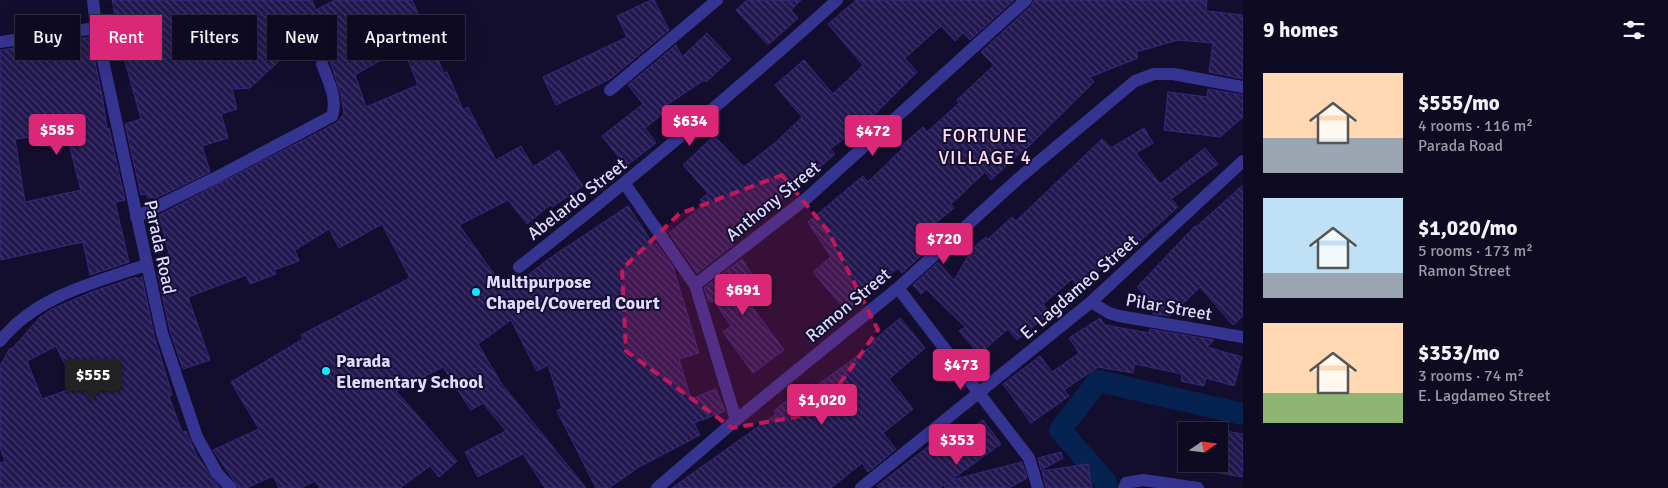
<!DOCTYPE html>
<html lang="en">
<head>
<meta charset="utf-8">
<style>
  body { margin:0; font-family:Signika,sans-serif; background:#1c182f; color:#f1f3f6; height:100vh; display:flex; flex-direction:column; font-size:19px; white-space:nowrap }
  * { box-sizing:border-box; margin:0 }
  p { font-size:16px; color:#9b9aa5 }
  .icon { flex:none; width:28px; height:28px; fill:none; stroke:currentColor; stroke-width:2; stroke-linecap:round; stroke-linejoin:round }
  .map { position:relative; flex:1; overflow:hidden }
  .panel { display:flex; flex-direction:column; background:#0e0a22; width:425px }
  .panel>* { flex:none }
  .guide { position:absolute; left:15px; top:15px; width:475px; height:45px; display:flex; gap:10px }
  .needle { width:32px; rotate:76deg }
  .controls { position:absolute; left:1178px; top:422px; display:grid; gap:10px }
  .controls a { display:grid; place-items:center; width:50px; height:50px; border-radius:0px; background:#0e0a22; box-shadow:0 5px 20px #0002,0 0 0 1px #2e2b40; font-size:25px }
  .price { position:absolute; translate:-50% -42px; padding:0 11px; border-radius:5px; background:#db2777; color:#fff; font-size:16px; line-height:32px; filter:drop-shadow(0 1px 2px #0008) }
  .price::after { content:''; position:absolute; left:50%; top:30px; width:15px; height:11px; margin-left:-8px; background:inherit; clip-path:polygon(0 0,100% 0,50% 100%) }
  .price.current { background:#222; color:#fff }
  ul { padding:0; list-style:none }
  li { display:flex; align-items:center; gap:15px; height:125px; padding:0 20px }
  li span { display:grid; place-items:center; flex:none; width:140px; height:100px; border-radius:0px; color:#555 }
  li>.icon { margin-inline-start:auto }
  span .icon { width:60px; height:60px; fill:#fffc; stroke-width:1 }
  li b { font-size:21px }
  h2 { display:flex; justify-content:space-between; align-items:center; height:60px; padding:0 20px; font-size:21px }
  .tag { padding:0 18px; border-radius:0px; background:#0e0a22; box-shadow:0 5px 20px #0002,0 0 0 1px #2e2b40; font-size:18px; line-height:45px }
  .tag.current { background:#db2777; color:#fff }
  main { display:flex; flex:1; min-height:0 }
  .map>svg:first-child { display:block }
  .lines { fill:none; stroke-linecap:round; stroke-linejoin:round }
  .canal { stroke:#052250; stroke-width:22 }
  .building { fill:url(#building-back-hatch); stroke:#37287f; fill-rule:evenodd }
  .minor { stroke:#363491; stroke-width:12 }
  .tertiary { stroke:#363491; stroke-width:12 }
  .marked { fill:#c2185b; fill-opacity:0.2; stroke:#c2185b; stroke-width:4; stroke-dasharray:10 6; stroke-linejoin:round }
  .poi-dot { fill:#07ecff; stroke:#130e2d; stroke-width:2 }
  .labels { text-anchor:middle; stroke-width:4; stroke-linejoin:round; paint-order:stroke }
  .street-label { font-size:18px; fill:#dedbff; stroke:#130e2d }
  .poi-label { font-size:18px; font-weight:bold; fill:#dedbff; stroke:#130e2d; text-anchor:start }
  .neighbourhood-label { font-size:19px; letter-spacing:1px; fill:#ffddf3; stroke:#130e2d }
</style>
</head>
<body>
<main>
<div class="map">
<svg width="1243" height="488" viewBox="0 0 1243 488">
  <defs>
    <pattern id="building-back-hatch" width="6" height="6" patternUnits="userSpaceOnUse" patternTransform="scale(1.25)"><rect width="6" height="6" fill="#221850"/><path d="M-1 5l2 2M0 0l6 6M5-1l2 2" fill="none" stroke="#42396a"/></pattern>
  </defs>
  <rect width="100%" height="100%" fill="#130e2d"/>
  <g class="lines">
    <path class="canal" d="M 1106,488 L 1106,482 L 1060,430 L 1098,381 L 1243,414"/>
  </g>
  <path class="building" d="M 112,0 L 312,0 L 316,10 L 335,0 L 412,0 L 444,73 L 447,72 L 463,110 L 468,107 L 496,160 L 521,146 L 533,167 L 559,150 L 583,186 L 552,207 L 550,205 L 527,224 L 508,200 L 459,225 L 507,292 L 547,260 L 628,206 L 654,245 L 656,243 L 673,267 L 699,353 L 679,359 L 691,399 L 716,389 L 725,411 L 694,423 L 700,435 L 639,467 L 609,488 L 596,488 L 557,411 L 562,408 L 548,365 L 537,371 L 511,320 L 478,344 L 501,383 L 586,488 L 545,488 L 523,454 L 478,477 L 465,452 L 506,431 L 483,403 L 471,410 L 443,367 L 396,391 L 457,461 L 439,477 L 430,466 L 400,488 L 320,488 L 315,481 L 301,488 L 279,488 L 273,476 L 247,488 L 239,488 L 213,450 L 259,429 L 231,382 L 303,339 L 301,335 L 410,278 L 382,224 L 339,248 L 329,229 L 295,250 L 299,261 L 274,270 L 276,274 L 250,284 L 246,275 L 188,297 L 210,360 L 183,369 L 170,331 L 157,271 L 172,265 L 159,215 L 336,123 L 344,114 L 341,95 L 330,61 L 324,56 L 320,46 L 280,60 L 250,88 L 232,89 L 237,109 L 221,114 L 228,138 L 202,146 L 210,172 L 154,199 L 154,197 L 148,198 L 147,194 L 141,195 L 125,124 L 141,119 L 117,33 L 119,33 ZM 403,47 L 418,85 L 366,107 L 355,75 Z
    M 651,0 L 654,0 L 669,30 L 610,79 L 556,105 L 543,77 L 627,37 L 617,16 Z
    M 747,0 L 801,0 L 791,10 L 798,18 L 768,45 L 736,10 Z
    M 856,0 L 1014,0 L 970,40 L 963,33 L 955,41 L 941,26 L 905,58 L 917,72 L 870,119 L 830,149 L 835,154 L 782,200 L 729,239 L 733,245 L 697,273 L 669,233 L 704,205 L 700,200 L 708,193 L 683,165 L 714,136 L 744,167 L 776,142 L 802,117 L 775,85 L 804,60 L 833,94 L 863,65 L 828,24 Z
    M 1034,0 L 1207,0 L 1206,11 L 1243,15 L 1243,79 L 1209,72 L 1213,43 L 1178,40 L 1136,52 L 1138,58 L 1090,77 L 1094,82 L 1024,151 L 1023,150 L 991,180 L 985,172 L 951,204 L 954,208 L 929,228 L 936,235 L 923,246 L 927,250 L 902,273 L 898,268 L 846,311 L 813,272 L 831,257 L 808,222 L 863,176 L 868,182 L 903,148 L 901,146 L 923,127 L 927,132 L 959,103 L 957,100 L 994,65 L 981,52 L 1031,6 Z
    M 707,33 L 731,59 L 706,82 L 704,80 L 667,105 L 669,109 L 645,128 L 656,143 L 626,166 L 602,136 L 643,104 L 628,85 L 676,45 L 682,57 Z
    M 90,37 L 103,100 L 107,129 L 109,128 L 125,200 L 115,202 L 129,262 L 90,275 L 83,242 L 0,260 L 0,50 ZM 66,133 L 81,190 L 25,202 L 15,139 Z
    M 1208,89 L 1243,95 L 1243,117 L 1220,137 L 1164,130 L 1168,92 L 1207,97 Z
    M 1144,128 L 1153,143 L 1136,153 L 1160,184 L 1205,148 L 1218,164 L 1171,199 L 1178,207 L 1113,265 L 1110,261 L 1080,288 L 1072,279 L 1043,304 L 1050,313 L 1017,340 L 1008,329 L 979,354 L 959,331 L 965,327 L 926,289 L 921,294 L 913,285 L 938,262 L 954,280 L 973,248 L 986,237 L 987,240 L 1012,217 L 1016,221 L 1102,139 L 1111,148 Z
    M 1243,185 L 1243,316 L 1233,325 L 1200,287 L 1170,316 L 1153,314 L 1155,305 L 1137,287 L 1195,226 L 1196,227 Z
    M 742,259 L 762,290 L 747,300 L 784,350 L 753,373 L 723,332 L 731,326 L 714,301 L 709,302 L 704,288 Z
    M 136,277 L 137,279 L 142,277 L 154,335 L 172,395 L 169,396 L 182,432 L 186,431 L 197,456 L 220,488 L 0,488 L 0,463 L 5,462 L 0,447 L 0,366 L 10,348 L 12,349 L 40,317 L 52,309 L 89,293 ZM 56,346 L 76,387 L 42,399 L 27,361 Z
    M 900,318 L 925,348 L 889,379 L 913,409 L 883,433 L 896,449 L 868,472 L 862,463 L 831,488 L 672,488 L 776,414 L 774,411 L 798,391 L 802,396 L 874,344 L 872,342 Z
    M 1100,318 L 1105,325 L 1149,333 L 1150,329 L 1214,340 L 1207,347 L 1242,357 L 1234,386 L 1206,378 L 1204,386 L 1181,381 L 1182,374 L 1135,364 L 1133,373 L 1098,367 L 1064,390 L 1069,396 L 1031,423 L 1003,384 L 1040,356 L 1052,372 L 1079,353 L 1069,338 Z
    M 983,420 L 1001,444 L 951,480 L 1022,462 L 1027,478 L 1009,488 L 945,488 L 945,484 L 940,488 L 879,488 L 877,486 L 930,445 L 937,454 Z
    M 1184,424 L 1243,434 L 1243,477 L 1177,466 ZM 1186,431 L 1219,431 L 1219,464 L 1186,464 Z
    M 1061,452 L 1063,458 L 1041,470 L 1038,458 Z
    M 1088,464 L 1092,488 L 1046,488 L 1042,471 Z"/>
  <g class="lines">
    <path class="minor" d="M 0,42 L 96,28
      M 610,90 L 717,0
      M 625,184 L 695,285 L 736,420
      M 136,217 L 217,177 L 332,116 C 338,99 328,80 322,64
      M 519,267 C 628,182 734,93 837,0
      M 695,285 L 807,198 L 1026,0
      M 898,288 L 1029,458 L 1038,488
      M 1091,302 L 1109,313 L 1119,316 L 1243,337
      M 657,488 L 736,420 L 898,288 L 1018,179 L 1135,81 L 1154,74 L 1173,74 L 1243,87
      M 1124,488 L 1126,483 L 1143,480 L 1198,488"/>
    <path class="tertiary" d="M 93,0 L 96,28 L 162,333 L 197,437 L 217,473 L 231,488
      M 0,341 C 36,296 93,283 146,265
      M 861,488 L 1091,302 L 1243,161"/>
  </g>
  <path class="marked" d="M 782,175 L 828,231 L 878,330 L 819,413 L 732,428 L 626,351 L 622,269 L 679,214 Z"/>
  <g class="poi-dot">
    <circle cx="476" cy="292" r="5"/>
    <circle cx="326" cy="371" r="5"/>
  </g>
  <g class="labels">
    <g class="street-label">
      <text transform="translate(577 199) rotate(-38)" y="6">Abelardo Street</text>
      <text transform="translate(773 201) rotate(-39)" y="6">Anthony Street</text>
      <text transform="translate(160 247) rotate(78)" y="6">Parada Road</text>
      <text transform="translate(1079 287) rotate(-41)" y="6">E. Lagdameo Street</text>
      <text transform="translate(848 305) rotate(-40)" y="6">Ramon Street</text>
      <text transform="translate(1169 307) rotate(10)" y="6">Pilar Street</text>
    </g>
    <g class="poi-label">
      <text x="486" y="288">Multipurpose<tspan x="486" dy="21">Chapel/Covered Court</tspan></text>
      <text x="336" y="367">Parada<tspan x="336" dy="21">Elementary School</tspan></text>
    </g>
    <g class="neighbourhood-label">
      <text x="985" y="142">FORTUNE<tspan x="985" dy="22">VILLAGE 4</tspan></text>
    </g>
  </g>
</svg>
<div class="controls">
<a><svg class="needle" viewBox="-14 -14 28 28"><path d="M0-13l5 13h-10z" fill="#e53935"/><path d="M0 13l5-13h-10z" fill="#9b9aa5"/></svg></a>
</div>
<b class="price" style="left:690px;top:147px">$634</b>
<b class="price" style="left:57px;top:156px">$585</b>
<b class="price" style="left:873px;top:157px">$472</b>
<b class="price" style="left:944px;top:265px">$720</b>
<b class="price" style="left:743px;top:316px">$691</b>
<b class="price" style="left:961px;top:391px">$473</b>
<b class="price current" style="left:93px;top:401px">$555</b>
<b class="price" style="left:822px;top:426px">$1,020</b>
<b class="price" style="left:957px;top:466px">$353</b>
<div class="guide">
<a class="tag">Buy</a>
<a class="tag current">Rent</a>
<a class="tag">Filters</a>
<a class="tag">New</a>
<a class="tag">Apartment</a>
</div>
</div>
<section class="panel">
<h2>9 homes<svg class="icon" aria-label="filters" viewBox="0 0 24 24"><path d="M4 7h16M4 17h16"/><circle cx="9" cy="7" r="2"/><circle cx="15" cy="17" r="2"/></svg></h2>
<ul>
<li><span style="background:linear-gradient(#ffd9b3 65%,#9aa5b1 0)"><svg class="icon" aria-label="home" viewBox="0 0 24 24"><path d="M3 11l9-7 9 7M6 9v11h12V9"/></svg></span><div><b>$555/mo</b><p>4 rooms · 116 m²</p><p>Parada Road</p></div></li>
<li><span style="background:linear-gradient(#bfe0f5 75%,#9aa5b1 0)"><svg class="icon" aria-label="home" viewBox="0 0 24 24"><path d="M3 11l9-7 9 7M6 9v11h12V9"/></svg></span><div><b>$1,020/mo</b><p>5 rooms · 173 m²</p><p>Ramon Street</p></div></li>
<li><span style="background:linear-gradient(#ffd9b3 70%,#8fb573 0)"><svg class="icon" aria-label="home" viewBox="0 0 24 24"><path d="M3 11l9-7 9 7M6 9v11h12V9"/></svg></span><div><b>$353/mo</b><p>3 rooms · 74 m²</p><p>E. Lagdameo Street</p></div></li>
</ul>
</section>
</main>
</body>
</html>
